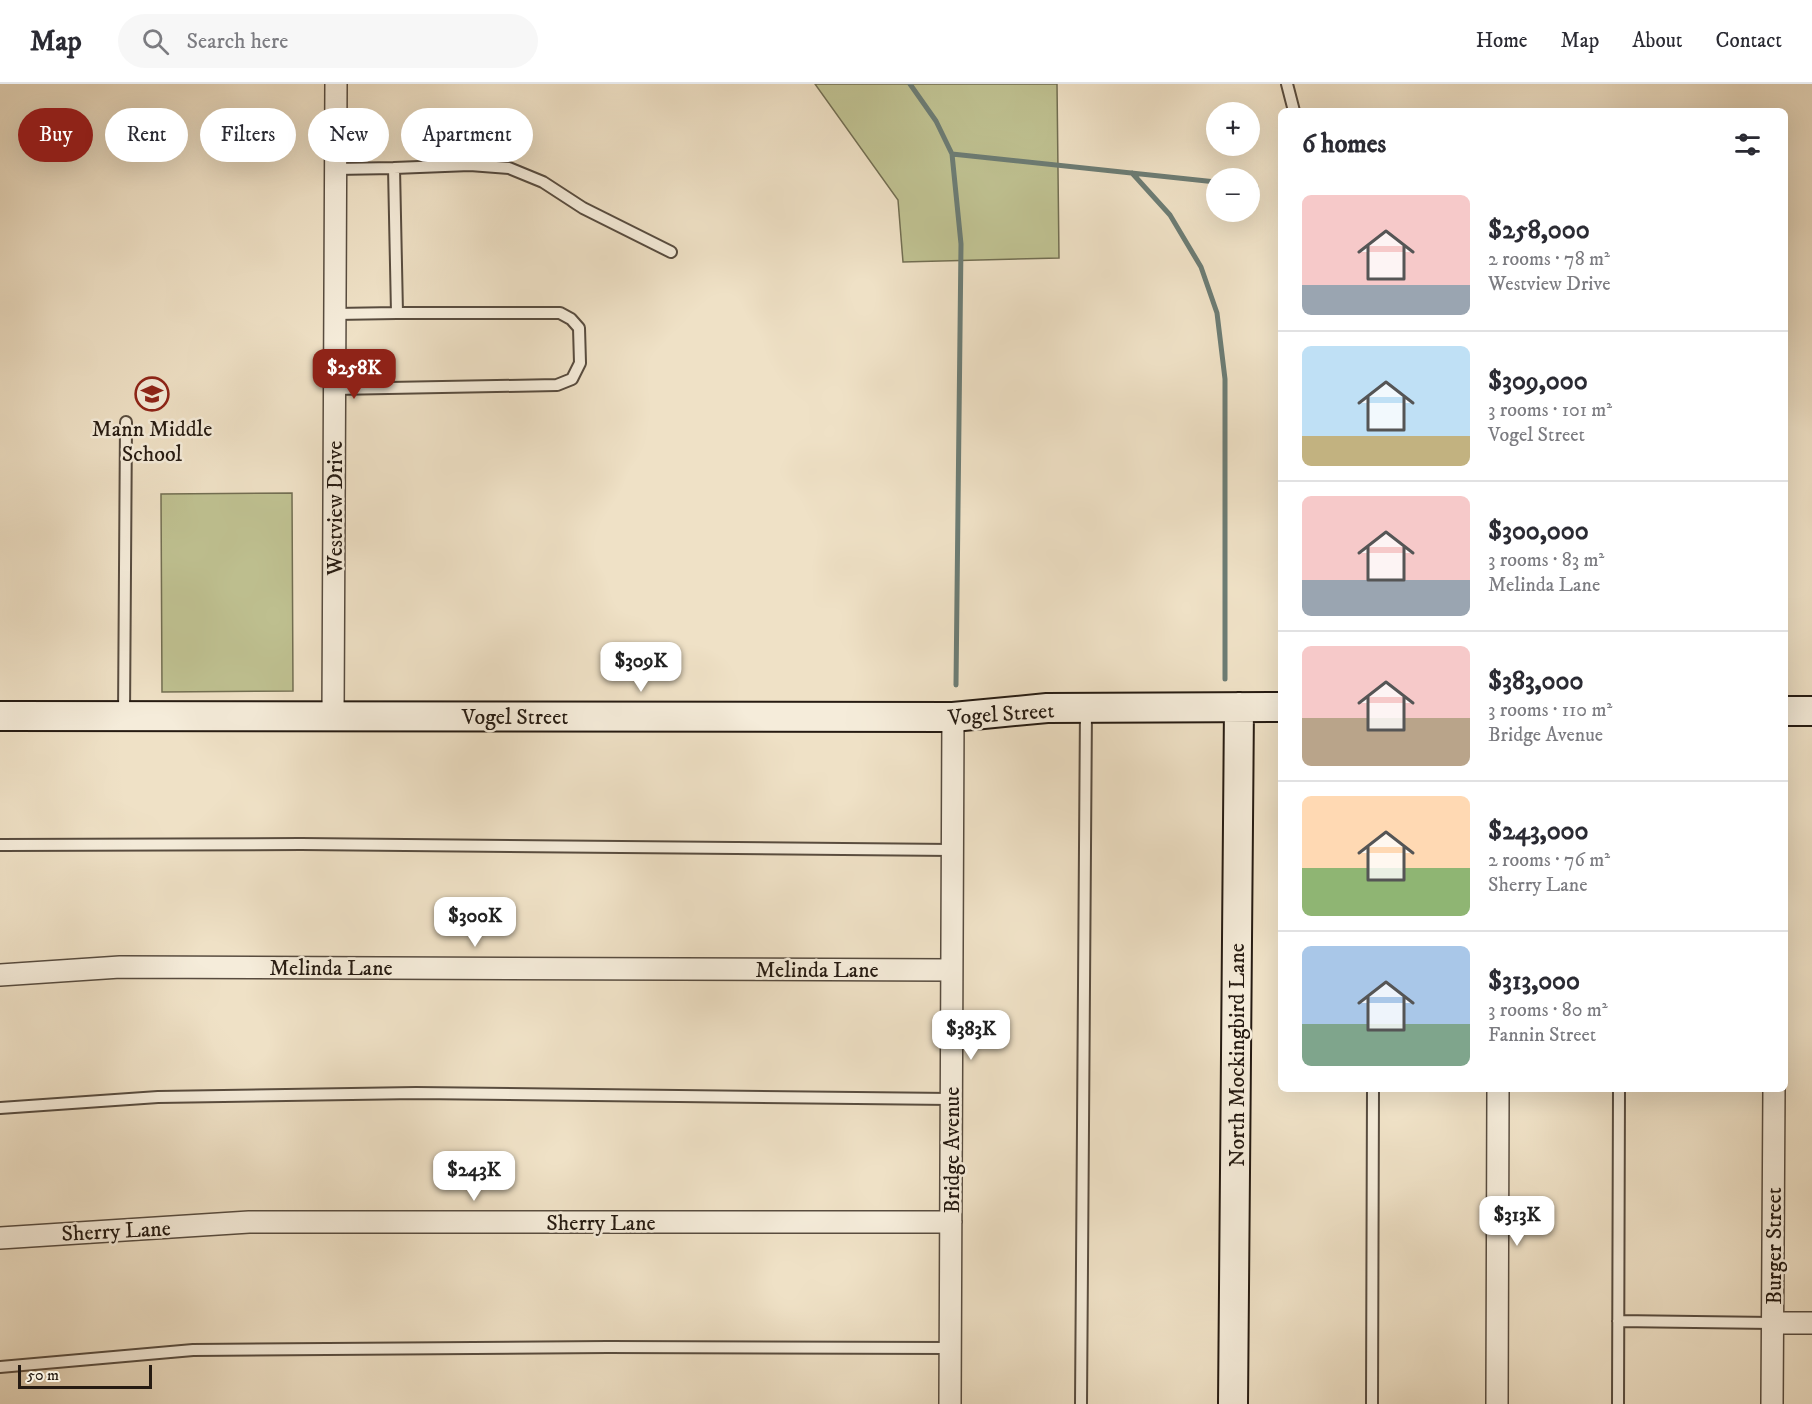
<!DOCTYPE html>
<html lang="en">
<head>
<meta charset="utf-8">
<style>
  body { margin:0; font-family:"IM FELL DW Pica",serif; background:#f7f7f7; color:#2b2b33; height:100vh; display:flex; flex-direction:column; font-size:22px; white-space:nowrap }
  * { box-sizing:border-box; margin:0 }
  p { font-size:20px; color:#7c7c81 }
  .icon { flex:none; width:33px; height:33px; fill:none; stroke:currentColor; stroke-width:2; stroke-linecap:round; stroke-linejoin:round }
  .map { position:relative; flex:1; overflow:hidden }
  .drawer { position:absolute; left:1278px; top:24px; width:510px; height:984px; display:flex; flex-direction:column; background:#fff; border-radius:9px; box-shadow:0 6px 24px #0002 }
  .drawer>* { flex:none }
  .top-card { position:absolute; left:18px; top:24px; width:570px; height:54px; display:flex; gap:12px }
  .fabs { position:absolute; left:1206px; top:18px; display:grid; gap:12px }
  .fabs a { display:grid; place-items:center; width:54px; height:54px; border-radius:50%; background:#fff; box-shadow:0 6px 24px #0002; font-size:30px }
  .scale { position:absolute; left:18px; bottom:15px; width:134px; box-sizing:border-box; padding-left:6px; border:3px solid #261b12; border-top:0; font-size:16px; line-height:21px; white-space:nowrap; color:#261b12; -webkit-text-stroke:4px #f5ecda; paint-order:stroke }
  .price { position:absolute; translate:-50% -51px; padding:0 14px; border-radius:12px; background:#fff; color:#222; font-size:20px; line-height:39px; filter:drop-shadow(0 2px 3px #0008) }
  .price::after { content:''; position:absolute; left:50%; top:36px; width:18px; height:14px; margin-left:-9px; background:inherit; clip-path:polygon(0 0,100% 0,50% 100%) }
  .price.active { background:#8f2418; color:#fff }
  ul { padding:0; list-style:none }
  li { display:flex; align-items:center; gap:18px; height:150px; padding:0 24px }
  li+li { border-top:2px solid #e1e1e2 }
  li span { display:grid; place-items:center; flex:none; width:168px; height:120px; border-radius:9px; color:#555 }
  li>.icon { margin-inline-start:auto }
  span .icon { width:72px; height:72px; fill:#fffc; stroke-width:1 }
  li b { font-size:26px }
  h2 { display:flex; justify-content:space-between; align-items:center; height:72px; padding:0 24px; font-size:26px }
  .tag { padding:0 21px; border-radius:27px; background:#fff; box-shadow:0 6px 24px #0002; font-size:21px; line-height:54px }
  .tag.active { background:#8f2418; color:#fff }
  header { display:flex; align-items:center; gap:36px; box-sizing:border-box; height:84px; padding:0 30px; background:#fff; border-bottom:2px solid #e1e1e2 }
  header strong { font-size:28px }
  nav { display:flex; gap:33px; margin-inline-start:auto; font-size:21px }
  .search { width:420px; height:54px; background:#f7f7f7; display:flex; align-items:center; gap:15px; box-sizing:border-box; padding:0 21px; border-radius:33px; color:#7c7c81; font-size:22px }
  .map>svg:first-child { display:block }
  .green { fill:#bfc191; stroke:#726e52; stroke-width:1.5 }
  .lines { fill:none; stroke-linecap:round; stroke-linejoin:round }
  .stream { stroke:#6c7c74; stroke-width:5 }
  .lane-casing { stroke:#584c3f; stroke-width:14 }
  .street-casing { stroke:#584c3f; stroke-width:24 }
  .secondary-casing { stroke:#261b12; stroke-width:32 }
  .lane { stroke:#f5ecda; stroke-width:10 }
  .street { stroke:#f5ecda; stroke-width:21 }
  .secondary { stroke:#f5ecda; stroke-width:28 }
  .labels { text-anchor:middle; stroke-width:5; stroke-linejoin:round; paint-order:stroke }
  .poi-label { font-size:22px; fill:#261b12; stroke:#f5ecda }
  .street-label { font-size:22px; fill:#261b12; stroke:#f5ecda }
</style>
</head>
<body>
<header>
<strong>Map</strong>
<div class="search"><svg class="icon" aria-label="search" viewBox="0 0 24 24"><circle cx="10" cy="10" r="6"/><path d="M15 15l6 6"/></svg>Search here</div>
<nav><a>Home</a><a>Map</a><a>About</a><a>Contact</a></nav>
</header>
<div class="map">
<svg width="1812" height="1320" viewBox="0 0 1812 1320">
  <rect width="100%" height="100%" fill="#efe1c6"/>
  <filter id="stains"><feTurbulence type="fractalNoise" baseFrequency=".00333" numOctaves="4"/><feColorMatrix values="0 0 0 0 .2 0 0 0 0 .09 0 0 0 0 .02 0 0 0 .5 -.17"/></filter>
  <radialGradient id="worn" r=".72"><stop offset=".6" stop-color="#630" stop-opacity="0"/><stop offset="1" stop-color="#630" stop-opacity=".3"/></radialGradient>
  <path class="green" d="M 815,0 L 1057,0 L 1059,174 L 903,178 L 898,116 Z
    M 292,409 L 293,607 L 162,608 L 161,410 Z"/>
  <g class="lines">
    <path class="stream" d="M 910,0 L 936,37 L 952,70 L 961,160 L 956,601
      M 952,70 L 1216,98
      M 1132,89 L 1170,131 L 1201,183 L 1217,229 L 1225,295 L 1225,595
      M 1250,102 L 1256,103"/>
    <defs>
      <path id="lane" d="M 1287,0 L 1294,27
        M 394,84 L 470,81 L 509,84 L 543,98 L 583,124 L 671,168
        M 335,230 L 397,229
        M 334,305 L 557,301 L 572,295 L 580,279 L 579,244 L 571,235 L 560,229 L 397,229 L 394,84 L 335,85
        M 124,632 L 126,338
        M 0,761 L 301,760 L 952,766
        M 0,1024 L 158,1013 L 416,1009 L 951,1015
        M 1618,1237 L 1772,1239
        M 0,1283 L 193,1266 L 608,1263 L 950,1264
        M 1081,1320 L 1086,624
        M 1372,1320 L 1373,1005
        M 1618,1320 L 1619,1005"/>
      <path id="street" d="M 333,632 L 336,0
        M 0,891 L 120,883 L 951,886
        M 0,1154 L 249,1138 L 951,1138
        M 1772,1239 L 1812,1239
        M 950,1320 L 953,633
        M 1497,1320 L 1498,1005
        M 1772,1320 L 1774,1005"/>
      <path id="secondary" d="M 1785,627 L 1812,627
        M 0,632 L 953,633 L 1047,624 L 1281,623
        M 1233,1320 L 1239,623"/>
    </defs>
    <use href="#lane" class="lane-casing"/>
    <use href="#street" class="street-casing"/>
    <use href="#secondary" class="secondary-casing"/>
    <use href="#lane" class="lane"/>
    <use href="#street" class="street"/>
    <use href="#secondary" class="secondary"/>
  </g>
  <defs>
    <symbol id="school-ring" viewBox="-11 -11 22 22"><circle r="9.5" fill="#f5ecda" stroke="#8f2418" stroke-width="1.5"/><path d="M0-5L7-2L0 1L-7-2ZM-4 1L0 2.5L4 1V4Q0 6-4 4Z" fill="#8f2418"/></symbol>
  </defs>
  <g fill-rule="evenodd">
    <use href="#school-ring" x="133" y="291" width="38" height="38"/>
  </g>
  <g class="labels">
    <g class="poi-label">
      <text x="152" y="352">Mann Middle<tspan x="152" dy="25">School</tspan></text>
    </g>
    <g class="street-label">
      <text transform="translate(334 424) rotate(-90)" y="8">Westview Drive</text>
      <text transform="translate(1001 629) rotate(-4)" y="8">Vogel Street</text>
      <text x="515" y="640">Vogel Street</text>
      <text x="331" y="891">Melinda Lane</text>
      <text x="817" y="893">Melinda Lane</text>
      <text transform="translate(1236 971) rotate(-90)" y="8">North Mockingbird Lane</text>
      <text transform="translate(951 1066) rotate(-90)" y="8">Bridge Avenue</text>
      <text x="601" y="1146">Sherry Lane</text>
      <text transform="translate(116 1146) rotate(-3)" y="8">Sherry Lane</text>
      <text transform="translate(1773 1162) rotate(-90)" y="8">Burger Street</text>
    </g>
  </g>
  <rect width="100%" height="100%" filter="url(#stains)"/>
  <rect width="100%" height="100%" fill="url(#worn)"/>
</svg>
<div class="fabs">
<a>+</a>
<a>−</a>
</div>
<div class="scale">50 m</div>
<b class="price active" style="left:354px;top:316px">$258K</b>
<b class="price" style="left:641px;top:609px">$309K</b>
<b class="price" style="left:475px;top:864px">$300K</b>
<b class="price" style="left:971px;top:977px">$383K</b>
<b class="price" style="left:474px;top:1118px">$243K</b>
<b class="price" style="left:1517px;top:1163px">$313K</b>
<div class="top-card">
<a class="tag active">Buy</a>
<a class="tag">Rent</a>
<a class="tag">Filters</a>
<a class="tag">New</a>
<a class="tag">Apartment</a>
</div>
<section class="drawer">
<h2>6 homes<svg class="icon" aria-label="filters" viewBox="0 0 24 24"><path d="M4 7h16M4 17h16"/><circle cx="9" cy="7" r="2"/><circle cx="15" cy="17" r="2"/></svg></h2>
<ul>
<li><span style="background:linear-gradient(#f6c9c9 75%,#9aa5b1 0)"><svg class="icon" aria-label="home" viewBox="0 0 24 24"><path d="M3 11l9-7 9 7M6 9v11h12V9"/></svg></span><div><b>$258,000</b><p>2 rooms · 78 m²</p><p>Westview Drive</p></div></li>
<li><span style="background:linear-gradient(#bfe0f5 75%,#c2b280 0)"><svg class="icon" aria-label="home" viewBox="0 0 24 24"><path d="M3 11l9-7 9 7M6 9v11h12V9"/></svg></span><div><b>$309,000</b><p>3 rooms · 101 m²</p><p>Vogel Street</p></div></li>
<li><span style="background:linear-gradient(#f6c9c9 70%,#9aa5b1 0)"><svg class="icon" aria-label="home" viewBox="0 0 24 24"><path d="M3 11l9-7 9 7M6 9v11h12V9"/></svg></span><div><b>$300,000</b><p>3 rooms · 83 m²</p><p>Melinda Lane</p></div></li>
<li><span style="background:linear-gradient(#f6c9c9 60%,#b9a48a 0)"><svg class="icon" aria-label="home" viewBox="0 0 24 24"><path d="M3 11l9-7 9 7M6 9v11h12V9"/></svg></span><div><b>$383,000</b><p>3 rooms · 110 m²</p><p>Bridge Avenue</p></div></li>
<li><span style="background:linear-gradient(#ffd9b3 60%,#8fb573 0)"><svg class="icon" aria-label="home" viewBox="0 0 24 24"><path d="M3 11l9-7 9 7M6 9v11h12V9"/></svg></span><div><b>$243,000</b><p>2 rooms · 76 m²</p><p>Sherry Lane</p></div></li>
<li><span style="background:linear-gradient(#a9c7e8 65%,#7fa58c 0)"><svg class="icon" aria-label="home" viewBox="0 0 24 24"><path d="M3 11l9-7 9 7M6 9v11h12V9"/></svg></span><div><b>$313,000</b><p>3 rooms · 80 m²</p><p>Fannin Street</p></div></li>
</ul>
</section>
</div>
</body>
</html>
